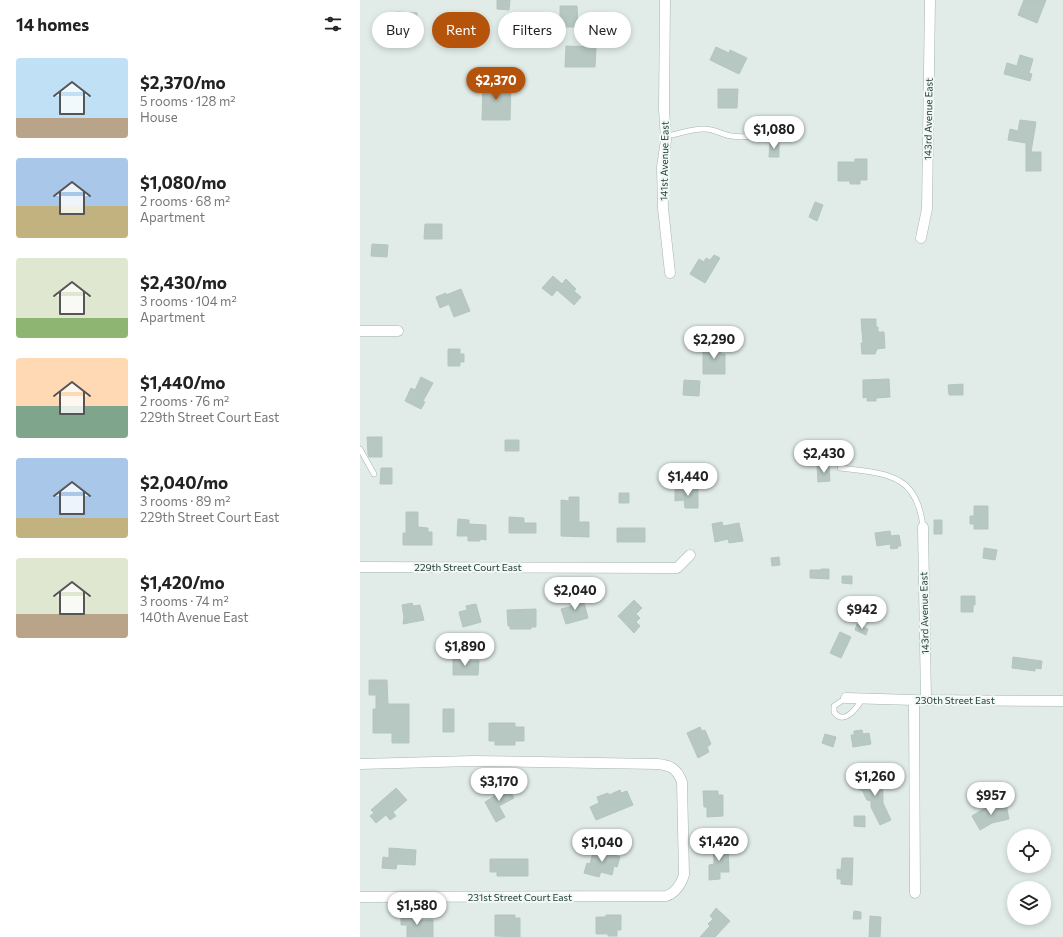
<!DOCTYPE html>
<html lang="en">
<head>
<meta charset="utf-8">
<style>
  body { margin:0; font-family:Commissioner,sans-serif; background:#f2f2f2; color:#222; height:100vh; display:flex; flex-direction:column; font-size:15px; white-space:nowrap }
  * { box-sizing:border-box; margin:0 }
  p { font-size:13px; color:#767676 }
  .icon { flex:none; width:22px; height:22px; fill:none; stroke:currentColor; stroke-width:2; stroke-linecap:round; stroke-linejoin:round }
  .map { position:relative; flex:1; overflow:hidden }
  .details { display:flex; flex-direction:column; background:#fff; width:360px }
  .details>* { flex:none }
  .guide { position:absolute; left:12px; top:12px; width:380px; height:36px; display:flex; gap:8px }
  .tools { position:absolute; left:647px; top:829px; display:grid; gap:8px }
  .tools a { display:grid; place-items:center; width:44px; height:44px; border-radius:50%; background:#fff; box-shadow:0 2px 6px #0003; font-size:20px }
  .price { position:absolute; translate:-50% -34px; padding:0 9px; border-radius:14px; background:#fff; color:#222; font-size:13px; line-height:26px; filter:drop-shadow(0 1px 2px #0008) }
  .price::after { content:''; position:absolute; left:50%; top:24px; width:12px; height:9px; margin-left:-6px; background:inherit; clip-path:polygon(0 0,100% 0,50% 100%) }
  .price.active { background:#b45309; color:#fff }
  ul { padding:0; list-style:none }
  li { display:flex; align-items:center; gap:12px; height:100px; padding:0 16px }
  li span { display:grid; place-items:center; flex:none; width:112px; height:80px; border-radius:4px; color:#555 }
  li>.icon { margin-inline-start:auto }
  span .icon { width:48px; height:48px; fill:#fffc; stroke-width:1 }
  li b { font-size:17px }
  h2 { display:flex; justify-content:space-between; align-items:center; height:48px; padding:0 16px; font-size:17px }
  .chip { padding:0 14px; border-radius:18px; background:#fff; box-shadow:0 2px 6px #0003; font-size:14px; line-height:36px }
  .chip.active { background:#b45309; color:#fff }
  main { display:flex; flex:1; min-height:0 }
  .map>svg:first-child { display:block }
  .building { fill:#b7c7c1; stroke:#b4c5bf }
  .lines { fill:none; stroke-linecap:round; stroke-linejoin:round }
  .lane-casing { stroke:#a4b4af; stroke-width:6 }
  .street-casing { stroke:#a4b4af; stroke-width:11 }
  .lane { stroke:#fff; stroke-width:5 }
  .street { stroke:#fff; stroke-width:10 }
  .labels { text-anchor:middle; stroke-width:4; stroke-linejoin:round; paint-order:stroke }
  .street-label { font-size:10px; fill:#223d37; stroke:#f2f8f6 }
</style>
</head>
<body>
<main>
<section class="details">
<h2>14 homes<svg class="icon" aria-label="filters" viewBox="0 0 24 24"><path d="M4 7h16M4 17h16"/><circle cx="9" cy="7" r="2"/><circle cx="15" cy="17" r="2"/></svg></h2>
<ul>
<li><span style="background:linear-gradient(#bfe0f5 75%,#b9a48a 0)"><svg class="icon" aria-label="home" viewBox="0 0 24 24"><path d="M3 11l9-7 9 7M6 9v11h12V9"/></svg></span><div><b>$2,370/mo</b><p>5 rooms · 128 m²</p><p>House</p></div></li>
<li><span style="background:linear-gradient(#a9c7e8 60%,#c2b280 0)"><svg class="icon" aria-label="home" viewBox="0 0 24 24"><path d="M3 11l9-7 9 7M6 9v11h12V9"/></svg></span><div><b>$1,080/mo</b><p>2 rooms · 68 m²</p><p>Apartment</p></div></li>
<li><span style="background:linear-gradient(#dfe7d0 75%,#8fb573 0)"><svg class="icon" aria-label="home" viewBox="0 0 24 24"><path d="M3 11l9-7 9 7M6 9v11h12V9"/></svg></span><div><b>$2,430/mo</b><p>3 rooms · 104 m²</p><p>Apartment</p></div></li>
<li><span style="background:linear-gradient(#ffd9b3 60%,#7fa58c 0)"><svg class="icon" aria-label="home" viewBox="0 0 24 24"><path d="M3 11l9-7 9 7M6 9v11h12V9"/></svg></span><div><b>$1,440/mo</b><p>2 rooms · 76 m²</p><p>229th Street Court East</p></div></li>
<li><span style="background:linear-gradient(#a9c7e8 75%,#c2b280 0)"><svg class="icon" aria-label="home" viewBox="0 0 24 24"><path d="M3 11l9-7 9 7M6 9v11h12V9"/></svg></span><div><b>$2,040/mo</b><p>3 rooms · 89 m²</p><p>229th Street Court East</p></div></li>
<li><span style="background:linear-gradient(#dfe7d0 70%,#b9a48a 0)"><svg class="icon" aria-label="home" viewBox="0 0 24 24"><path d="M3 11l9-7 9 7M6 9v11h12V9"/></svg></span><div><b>$1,420/mo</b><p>3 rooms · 74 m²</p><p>140th Avenue East</p></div></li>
</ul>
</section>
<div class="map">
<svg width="703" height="937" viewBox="0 0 703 937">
  <rect width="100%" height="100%" fill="#e1ece8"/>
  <path class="building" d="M 137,0 L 150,0 L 149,10 L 137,9 Z
    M 664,0 L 686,0 L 677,23 L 658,15 Z
    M 200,6 L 217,6 L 218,27 L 200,27 Z
    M 36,12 L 57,13 L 57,28 L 35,28 Z
    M 206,46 L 236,47 L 235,67 L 205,67 Z
    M 356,47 L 369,53 L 370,50 L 387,58 L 379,74 L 350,60 Z
    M 660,55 L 673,59 L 669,73 L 672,74 L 670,81 L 644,74 L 647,63 L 657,66 Z
    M 123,81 L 151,82 L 150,120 L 122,120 Z
    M 358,89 L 378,89 L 377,108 L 358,108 Z
    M 660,120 L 676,122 L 671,152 L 681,152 L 681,171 L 666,171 L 666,143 L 648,140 L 650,129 L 658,131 Z
    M 410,143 L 419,143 L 419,157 L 409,157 Z
    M 495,159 L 507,159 L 507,180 L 500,180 L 500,184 L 490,184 L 490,181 L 478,181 L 478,162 L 495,162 Z
    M 455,202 L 463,205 L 457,221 L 449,217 Z
    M 65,224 L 82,224 L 82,239 L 64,239 Z
    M 12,244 L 28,245 L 27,257 L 11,256 Z
    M 354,255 L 360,258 L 345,283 L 330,274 L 339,259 L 344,262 L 346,258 L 350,260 Z
    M 193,276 L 202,284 L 206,279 L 216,289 L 214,291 L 221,297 L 214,305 L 197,290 L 192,296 L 182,288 Z
    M 101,289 L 110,311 L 94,317 L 89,304 L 80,308 L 76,297 L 86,293 L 86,295 Z
    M 501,319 L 516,319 L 516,327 L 518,327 L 518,332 L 524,332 L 525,348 L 517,349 L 515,354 L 502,354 L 501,343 L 503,343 Z
    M 348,343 L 361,343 L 361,354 L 365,354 L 365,374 L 343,374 L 343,351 L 348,351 Z
    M 88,349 L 100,349 L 100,354 L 104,354 L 104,362 L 100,362 L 100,366 L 88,366 Z
    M 61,377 L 73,383 L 63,401 L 65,402 L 61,409 L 45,401 L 51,388 L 55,390 Z
    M 529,379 L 530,397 L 516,398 L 516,401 L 507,401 L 507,397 L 503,398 L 503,380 Z
    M 324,380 L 340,381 L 339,396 L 323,395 Z
    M 603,384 L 603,395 L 589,395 L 588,385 Z
    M 7,437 L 22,437 L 22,457 L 9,457 L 8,454 Z
    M 145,440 L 159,440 L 159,451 L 145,451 Z
    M 451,452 L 452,460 L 442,460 L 442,453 Z
    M 469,465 L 470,481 L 458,482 L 457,466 Z
    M 21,468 L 32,468 L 32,484 L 20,484 Z
    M 315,489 L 338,489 L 338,508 L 325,508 L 324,500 L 315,501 Z
    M 259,493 L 269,493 L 269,503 L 259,503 Z
    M 209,497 L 219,497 L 219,522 L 229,522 L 229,537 L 201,536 L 201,500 L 209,501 Z
    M 614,506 L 628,506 L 628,529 L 614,529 L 614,524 L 610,524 L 610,516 L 614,516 Z
    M 46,512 L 58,512 L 58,527 L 68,528 L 68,532 L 72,532 L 72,545 L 43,545 L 43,533 L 46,533 Z
    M 149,517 L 164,518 L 164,523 L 176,523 L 176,533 L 149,533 Z
    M 98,519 L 109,520 L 109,524 L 126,525 L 126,540 L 120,539 L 120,541 L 108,541 L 108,536 L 97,536 Z
    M 574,520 L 582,520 L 582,534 L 574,534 Z
    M 362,522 L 363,526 L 379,523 L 383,541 L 369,543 L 368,539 L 355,542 L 352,524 Z
    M 257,528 L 285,528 L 285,542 L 257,542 Z
    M 530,531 L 531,536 L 539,535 L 541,546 L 538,546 L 538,548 L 531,549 L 530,544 L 517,546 L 515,533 Z
    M 624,548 L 637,550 L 635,560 L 623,558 Z
    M 419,557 L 420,565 L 412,566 L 411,558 Z
    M 461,569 L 469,569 L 469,579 L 450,578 L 450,570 L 461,570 Z
    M 482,576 L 492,576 L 492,584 L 482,583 Z
    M 222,595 L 228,618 L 206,624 L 201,609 L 213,606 L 211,599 Z
    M 601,596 L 615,596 L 615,605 L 613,605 L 613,612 L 601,612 Z
    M 274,600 L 282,608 L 276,614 L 280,618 L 276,622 L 280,626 L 274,633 L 258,616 Z
    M 52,603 L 53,606 L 60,605 L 64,620 L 43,624 L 44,617 L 42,605 Z
    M 116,604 L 121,622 L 103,627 L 99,612 L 107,610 L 106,606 Z
    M 176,609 L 176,627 L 171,627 L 171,629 L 150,629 L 150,626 L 148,626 L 147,610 Z
    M 497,624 L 508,629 L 506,635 L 495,630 Z
    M 480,632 L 491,637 L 481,658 L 470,653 Z
    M 653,657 L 682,661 L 681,669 L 675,668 L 675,671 L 652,668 Z
    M 93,658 L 107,658 L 107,661 L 119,661 L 118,675 L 93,675 Z
    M 9,680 L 27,680 L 28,704 L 49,704 L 49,743 L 32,743 L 32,733 L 13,733 L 13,709 L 16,709 L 16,695 L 9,695 Z
    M 83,709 L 94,709 L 94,732 L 83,732 Z
    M 129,723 L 155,723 L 155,727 L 164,727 L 164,741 L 155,741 L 155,745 L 135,745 L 135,741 L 129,741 Z
    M 340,727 L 342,731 L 345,730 L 351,744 L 347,747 L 349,752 L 338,758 L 327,733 Z
    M 502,730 L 503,734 L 509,733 L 511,744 L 493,747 L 491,735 L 494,735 L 494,731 Z
    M 465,734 L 476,737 L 473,747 L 462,743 Z
    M 501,776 L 518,776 L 519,789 L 523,790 L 523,803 L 531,820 L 520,825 L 511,807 L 511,801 L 507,800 L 502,790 L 499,790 L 499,780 L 501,780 Z
    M 146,784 L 154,798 L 139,806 L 145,817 L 136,822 L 125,802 L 135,796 L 133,791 Z
    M 36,788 L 47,800 L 33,812 L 36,816 L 30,820 L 26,815 L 16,823 L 10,816 L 14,813 L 11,810 Z
    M 260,790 L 261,793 L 267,791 L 273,805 L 236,820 L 230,807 L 239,803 L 237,797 L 248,793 L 249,795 Z
    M 343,791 L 358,791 L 358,795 L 363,795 L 363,816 L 347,817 L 347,807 L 344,807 Z
    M 646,804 L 649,819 L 632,823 L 620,830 L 612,816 L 625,808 Z
    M 494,816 L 505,816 L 505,827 L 494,826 Z
    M 353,846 L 368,846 L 369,872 L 360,872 L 360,879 L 349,880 L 349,865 L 354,864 Z
    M 29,848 L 56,850 L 55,865 L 37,864 L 36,869 L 22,868 L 23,857 L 29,858 Z
    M 234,849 L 246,852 L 246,850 L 256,852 L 255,855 L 260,857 L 257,867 L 254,866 L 252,875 L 241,872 L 239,877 L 224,873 L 227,863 L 230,864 Z
    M 482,858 L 493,858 L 492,885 L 481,884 L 481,879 L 477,879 L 477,869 L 481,870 Z
    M 130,859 L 168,859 L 168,876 L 137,876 L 137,872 L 130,872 Z
    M 356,908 L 370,921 L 355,937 L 340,937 L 350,926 L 348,924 L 353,919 L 350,916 Z
    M 494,911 L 501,912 L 501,919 L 493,919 Z
    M 41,914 L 56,914 L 56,920 L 73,920 L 73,937 L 47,937 L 47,925 L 41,925 Z
    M 135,915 L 155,915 L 155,918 L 160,918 L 160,937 L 135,936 Z
    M 246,915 L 261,915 L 261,930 L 257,930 L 257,936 L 248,936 L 248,934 L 236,934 L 236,917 L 246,917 Z
    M 510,916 L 521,917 L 520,937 L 509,937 Z"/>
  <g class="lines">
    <defs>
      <path id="lane" d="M 305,136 C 319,135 331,128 345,129 C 354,129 363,135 372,136 C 389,139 408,133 424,129
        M 0,449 L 14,474
        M 480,468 C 525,474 557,472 563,527
        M 486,698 L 474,706 L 474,712 C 484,726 497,708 502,699"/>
      <path id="street" d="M 305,0 L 304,109 L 306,140 L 302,167 L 303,208 L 310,273
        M 561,238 L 567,209 L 570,0
        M 0,331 L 38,331
        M 563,527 L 566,700
        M 0,567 L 317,568 L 330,555
        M 486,698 L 554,700 L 703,701
        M 554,700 L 555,893
        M 0,764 L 113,761 L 297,764 C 311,765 317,769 322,782 L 324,875 C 321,884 316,893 306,896 L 0,897"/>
    </defs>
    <use href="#lane" class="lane-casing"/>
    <use href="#street" class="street-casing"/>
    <use href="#lane" class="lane"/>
    <use href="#street" class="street"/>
  </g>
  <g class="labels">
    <g class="street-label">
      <text transform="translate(568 119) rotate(-89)" y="4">143rd Avenue East</text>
      <text transform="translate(304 161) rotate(-89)" y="4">141st Avenue East</text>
      <text x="108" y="571">229th Street Court East</text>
      <text transform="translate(564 613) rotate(-91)" y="4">143rd Avenue East</text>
      <text x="595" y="704">230th Street East</text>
      <text x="160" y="901">231st Street Court East</text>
    </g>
  </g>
</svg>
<div class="tools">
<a><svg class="icon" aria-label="locate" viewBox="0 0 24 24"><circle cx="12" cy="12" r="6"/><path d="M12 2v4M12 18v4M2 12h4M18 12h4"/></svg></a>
<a><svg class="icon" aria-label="layers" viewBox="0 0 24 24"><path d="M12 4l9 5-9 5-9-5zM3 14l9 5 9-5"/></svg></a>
</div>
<b class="price active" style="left:136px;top:101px">$2,370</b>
<b class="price" style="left:414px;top:150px">$1,080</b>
<b class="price" style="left:354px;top:360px">$2,290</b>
<b class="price" style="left:464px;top:474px">$2,430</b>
<b class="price" style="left:328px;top:497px">$1,440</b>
<b class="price" style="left:215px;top:611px">$2,040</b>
<b class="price" style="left:502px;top:630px">$942</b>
<b class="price" style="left:105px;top:667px">$1,890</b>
<b class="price" style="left:515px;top:797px">$1,260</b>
<b class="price" style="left:139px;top:802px">$3,170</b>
<b class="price" style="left:631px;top:816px">$957</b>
<b class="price" style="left:359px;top:862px">$1,420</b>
<b class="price" style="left:242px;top:863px">$1,040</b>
<b class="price" style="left:57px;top:926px">$1,580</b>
<div class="guide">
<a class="chip">Buy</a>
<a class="chip active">Rent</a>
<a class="chip">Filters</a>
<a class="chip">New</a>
</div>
</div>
</main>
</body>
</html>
